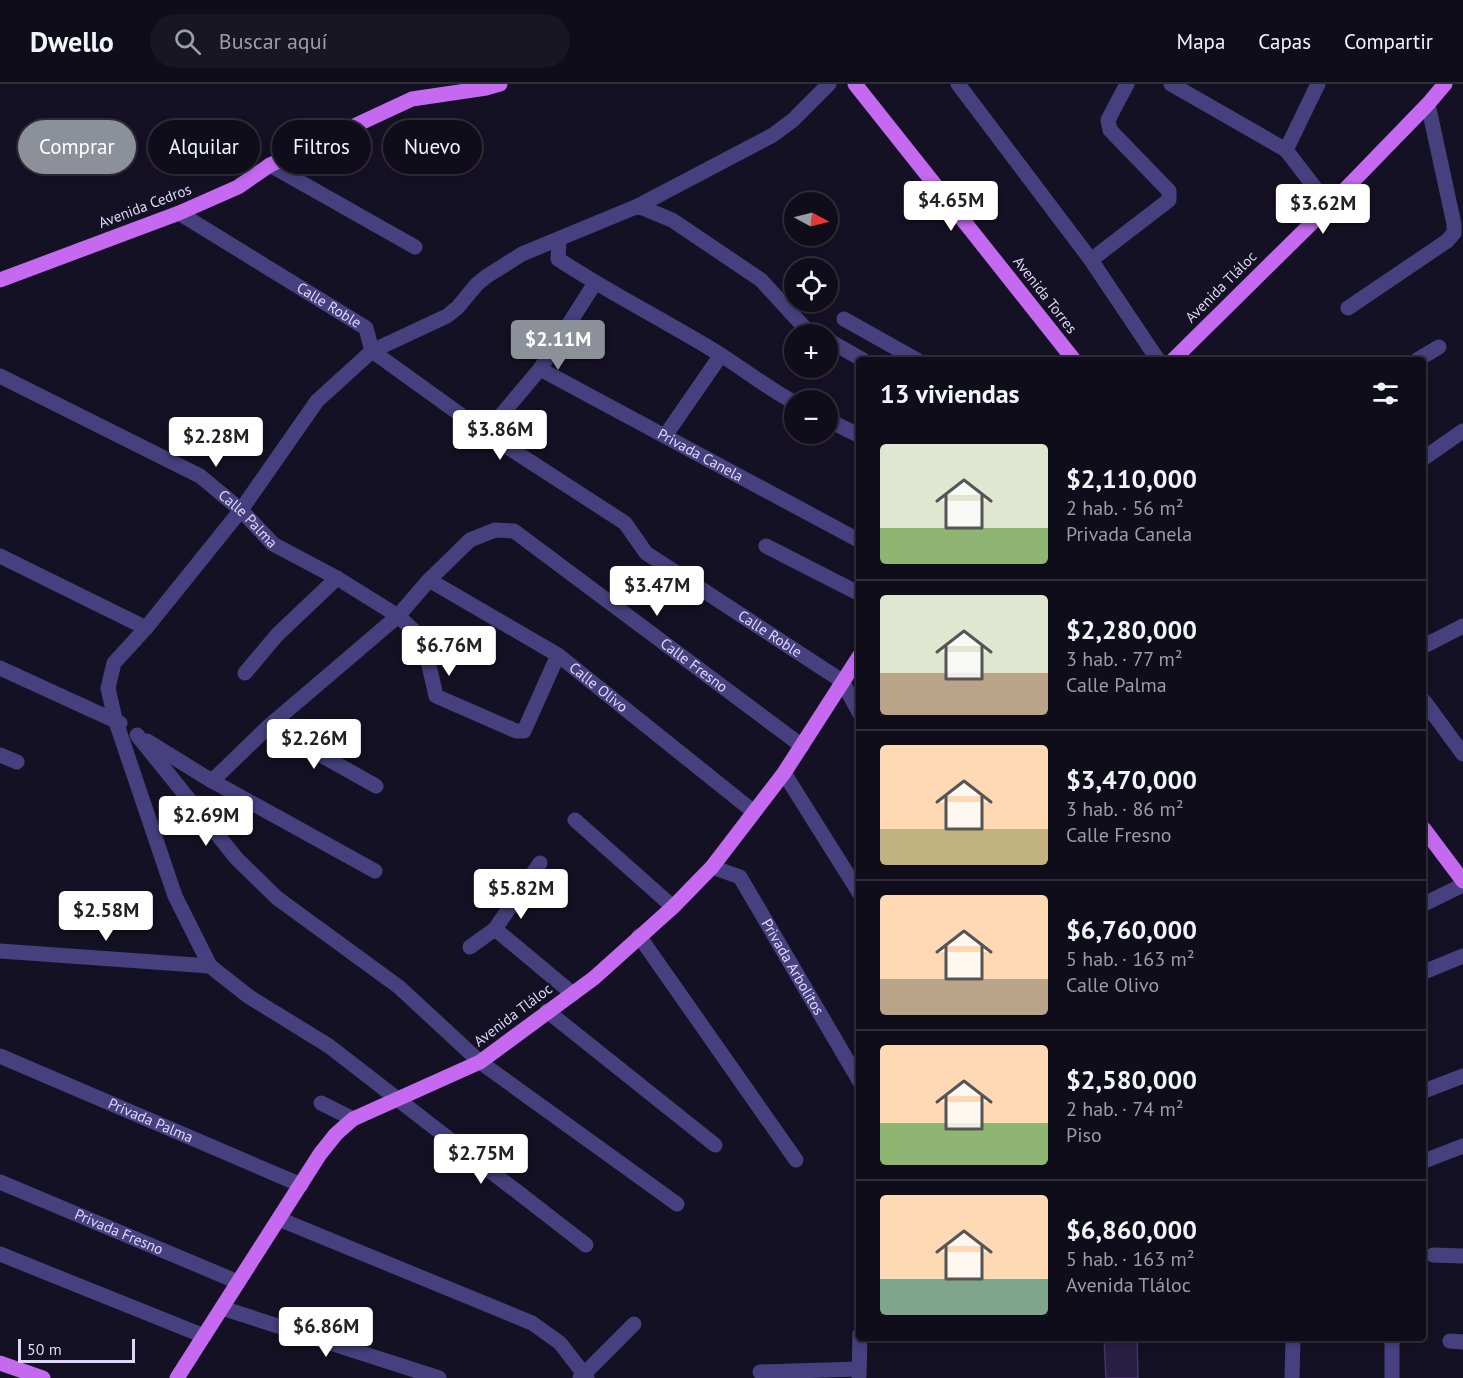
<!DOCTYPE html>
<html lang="es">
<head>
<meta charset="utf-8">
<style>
  body { margin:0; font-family:"PT Sans",sans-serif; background:#191624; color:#f1f3f6; height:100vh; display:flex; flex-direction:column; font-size:22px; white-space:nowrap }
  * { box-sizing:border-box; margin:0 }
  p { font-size:20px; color:#9c9ca3 }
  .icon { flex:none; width:33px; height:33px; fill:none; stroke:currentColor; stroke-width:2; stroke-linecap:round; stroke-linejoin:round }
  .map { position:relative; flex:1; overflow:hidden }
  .drawer { position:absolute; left:856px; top:273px; width:570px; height:984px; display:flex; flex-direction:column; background:#100d1b; border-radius:6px; box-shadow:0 3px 9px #0003,0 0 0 2px #302d3a }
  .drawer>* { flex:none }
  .banner { position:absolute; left:18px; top:36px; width:570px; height:54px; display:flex; gap:12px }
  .needle { width:39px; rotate:97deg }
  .fabs { position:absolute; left:784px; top:108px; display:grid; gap:12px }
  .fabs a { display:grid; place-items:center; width:54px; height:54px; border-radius:50%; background:#100d1b; box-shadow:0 3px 9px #0003,0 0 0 2px #302d3a; font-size:30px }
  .scale { position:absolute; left:18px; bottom:15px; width:117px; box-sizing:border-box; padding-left:6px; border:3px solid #ded8fb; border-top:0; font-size:16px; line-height:21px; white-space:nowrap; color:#ded8fb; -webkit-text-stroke:4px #151124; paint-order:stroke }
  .price { position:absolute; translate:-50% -51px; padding:0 14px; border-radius:6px; background:#fff; color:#222; font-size:20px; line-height:39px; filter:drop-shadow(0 2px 3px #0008) }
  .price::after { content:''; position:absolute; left:50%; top:36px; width:18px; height:14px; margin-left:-9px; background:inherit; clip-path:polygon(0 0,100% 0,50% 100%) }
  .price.selected { background:#8c9099; color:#fff }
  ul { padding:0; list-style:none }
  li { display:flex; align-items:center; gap:18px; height:150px; padding:0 24px }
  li+li { border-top:2px solid #302d3a }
  li span { display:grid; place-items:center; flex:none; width:168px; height:120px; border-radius:6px; color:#555 }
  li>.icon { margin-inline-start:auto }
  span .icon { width:72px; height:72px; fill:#fffc; stroke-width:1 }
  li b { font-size:26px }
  h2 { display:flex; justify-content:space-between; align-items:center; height:72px; padding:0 24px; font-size:26px }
  .tag { padding:0 21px; border-radius:27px; background:#100d1b; box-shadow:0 3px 9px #0003,0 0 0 2px #302d3a; font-size:21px; line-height:54px }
  .tag.selected { background:#8c9099; color:#fff }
  header { display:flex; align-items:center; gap:36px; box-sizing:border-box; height:84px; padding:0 30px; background:#100d1b; border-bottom:2px solid #302d3a }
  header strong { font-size:28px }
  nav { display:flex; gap:33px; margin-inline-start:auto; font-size:21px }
  .search { width:420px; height:54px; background:#191624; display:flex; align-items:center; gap:15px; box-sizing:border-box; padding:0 21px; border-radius:33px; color:#9c9ca3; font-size:22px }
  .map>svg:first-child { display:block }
  .building { fill:#281f43; stroke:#42336d; stroke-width:1.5 }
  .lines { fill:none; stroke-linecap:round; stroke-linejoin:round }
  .minor { stroke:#46417e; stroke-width:15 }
  .major { stroke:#c56af0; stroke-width:15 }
  .labels { text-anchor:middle; stroke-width:5; stroke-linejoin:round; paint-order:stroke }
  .street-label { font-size:15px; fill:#ded8fb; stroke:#151124 }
</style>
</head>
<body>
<header>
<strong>Dwello</strong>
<div class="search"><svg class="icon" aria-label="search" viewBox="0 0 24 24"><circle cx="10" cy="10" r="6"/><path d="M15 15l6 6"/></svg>Buscar aquí</div>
<nav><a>Mapa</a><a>Capas</a><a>Compartir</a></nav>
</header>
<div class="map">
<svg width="1463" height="1294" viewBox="0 0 1463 1294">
  <rect width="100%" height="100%" fill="#151124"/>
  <path class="building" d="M 1104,1254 L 1137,1254 L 1138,1294 L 1106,1294 Z"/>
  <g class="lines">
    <g class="minor">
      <path d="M 958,0 L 1091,176 L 1158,276"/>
      <path d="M 1171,0 L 1286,66 L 1318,0"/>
      <path d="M 1286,66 L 1329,122"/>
      <path d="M 270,81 L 415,163"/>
      <path d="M 638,122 L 773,51 L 793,36 L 829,0"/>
      <path id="s1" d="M 179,129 L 366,244 L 372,267 L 486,349 L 625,439 L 646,469 L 842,597 L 860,630"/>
      <path d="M 559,156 L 558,175 C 611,210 668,238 721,271 C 746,287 769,305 795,319"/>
      <path d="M 1091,176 L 1169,116 L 1169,107 L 1110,46 L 1108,36 L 1127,0"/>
      <path d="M 1348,224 L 1447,157 L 1454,149 L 1454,140 L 1428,20"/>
      <path d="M 844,235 L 917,276"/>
      <path d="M 828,256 L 863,276"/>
      <path d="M 1417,276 L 1439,263"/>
      <path id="s2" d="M 540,285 L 860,457"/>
      <path id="s3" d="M 0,292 L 200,392 L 241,426 L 273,460 L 337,494 L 398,532 L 423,555 L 436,612 L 516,647 L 524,647 L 558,571"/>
      <path d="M 828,336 L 860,352"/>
      <path d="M 486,349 L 540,285 L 595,199"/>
      <path d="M 665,352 L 721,271"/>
      <path d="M 1424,374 L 1463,347"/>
      <path d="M 766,462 L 860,510"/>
      <path d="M 0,472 L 146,544"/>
      <path id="s4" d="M 429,496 L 558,571 L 754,728"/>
      <path d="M 1424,562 L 1463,542"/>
      <path d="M 0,584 L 120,639"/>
      <path d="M 245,589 L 277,551 L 337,494"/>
      <path d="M 1424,617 L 1463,670"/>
      <path d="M 269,642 L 376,702"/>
      <path d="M 137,651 L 237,775 L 277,814 L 399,903 L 480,978 L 677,1120"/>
      <path d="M 147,657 L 212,697 L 375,787"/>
      <path d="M 0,671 L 17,678"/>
      <path d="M 784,689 L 860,810"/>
      <path id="s5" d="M 212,697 L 269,642 L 398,532 L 429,496 L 470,456 L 495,446 L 514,447 L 802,662"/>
      <path d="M 575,736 L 673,823"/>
      <path id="s6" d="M 712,783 L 740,793 L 860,998"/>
      <path d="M 1424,820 L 1463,801"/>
      <path d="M 495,845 L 573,910"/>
      <path d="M 639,852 L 796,1076"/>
      <path d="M 470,863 L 495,845 L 540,779"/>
      <path d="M 0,867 L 210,882"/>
      <path d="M 1424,888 L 1463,872"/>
      <path d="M 547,927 L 715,1061"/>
      <path id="s7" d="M 0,972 L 301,1101"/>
      <path d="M 1424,1007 L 1463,992"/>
      <path d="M 321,1019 L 353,1035"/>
      <path d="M 1424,1077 L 1463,1062"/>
      <path id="s8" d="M 0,1098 L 238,1198"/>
      <path d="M 279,1135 L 532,1239 L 560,1259 L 587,1294"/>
      <path d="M 586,1161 L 329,962 L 248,912 L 210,882 L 175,812 L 115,635 L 108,604 L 114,579 L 146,544 L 241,426 L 317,317 L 372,267 L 447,232 L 458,223 L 477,200 L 487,192 L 522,170 L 638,122 L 672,136 L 761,196 L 804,243 L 817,250"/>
      <path d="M 0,1170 L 204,1252"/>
      <path d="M 1433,1171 L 1463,1172"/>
      <path d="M 222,1224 L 439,1294"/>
      <path d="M 1392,1254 L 1392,1294"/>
      <path d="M 1450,1257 L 1463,1258"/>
      <path d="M 760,1288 L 858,1285"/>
      <path d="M 859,1292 L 860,1250"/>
      <path d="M 580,1294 L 634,1240"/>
      <path d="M 1292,1294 L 1293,1254"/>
    </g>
    <path class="major" d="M 855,0 L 1074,276
      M 0,196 L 179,129 L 238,103 L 270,81 L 412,15 L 486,4 L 500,0
      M 1173,276 L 1329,122 L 1428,20 L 1445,0
      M 1424,745 L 1463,797
      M 0,1279 L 43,1294
      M 177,1294 L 320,1070 L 336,1050 L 353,1035 L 480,978 L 594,894 L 673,823 L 712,783 L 784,689 L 860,571"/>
  </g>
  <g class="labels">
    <g class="street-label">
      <text transform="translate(145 122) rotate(-21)" y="5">Avenida Cedros</text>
      <text transform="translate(1221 203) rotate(-45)" y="5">Avenida Tláloc</text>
      <text transform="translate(1045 211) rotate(52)" y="5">Avenida Torres</text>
      <text dy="5" stroke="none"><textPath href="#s1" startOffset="176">Calle Roble</textPath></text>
      <text dy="5" stroke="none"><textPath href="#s2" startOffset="182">Privada Canela</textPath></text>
      <text dy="5" stroke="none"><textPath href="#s3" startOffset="288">Calle Palma</textPath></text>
      <text dy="5" stroke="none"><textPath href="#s1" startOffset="734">Calle Roble</textPath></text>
      <text dy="5" stroke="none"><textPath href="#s5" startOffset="624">Calle Fresno</textPath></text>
      <text dy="5" stroke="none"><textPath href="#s4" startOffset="201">Calle Olivo</textPath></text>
      <text dy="5" stroke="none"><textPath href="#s6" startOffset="134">Privada Arbolitos</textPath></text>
      <text transform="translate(513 931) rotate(-37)" y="5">Avenida Tláloc</text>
      <text dy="5" stroke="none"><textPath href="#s7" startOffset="164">Privada Palma</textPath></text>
      <text dy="5" stroke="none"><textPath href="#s8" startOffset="129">Privada Fresno</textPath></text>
    </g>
  </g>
</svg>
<div class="fabs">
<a><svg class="needle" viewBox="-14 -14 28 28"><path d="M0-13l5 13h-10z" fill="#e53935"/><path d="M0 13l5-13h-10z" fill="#9c9ca3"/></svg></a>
<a><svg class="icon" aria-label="locate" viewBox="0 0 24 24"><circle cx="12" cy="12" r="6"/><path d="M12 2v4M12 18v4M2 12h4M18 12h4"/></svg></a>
<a>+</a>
<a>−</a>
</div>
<div class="scale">50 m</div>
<b class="price" style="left:951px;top:148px">$4.65M</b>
<b class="price" style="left:1323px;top:151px">$3.62M</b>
<b class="price selected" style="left:558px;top:287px">$2.11M</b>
<b class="price" style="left:500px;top:377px">$3.86M</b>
<b class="price" style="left:216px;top:384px">$2.28M</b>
<b class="price" style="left:657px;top:533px">$3.47M</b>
<b class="price" style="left:449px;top:593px">$6.76M</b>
<b class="price" style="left:314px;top:686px">$2.26M</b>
<b class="price" style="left:206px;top:763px">$2.69M</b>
<b class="price" style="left:521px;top:836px">$5.82M</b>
<b class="price" style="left:106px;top:858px">$2.58M</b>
<b class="price" style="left:481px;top:1101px">$2.75M</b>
<b class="price" style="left:326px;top:1274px">$6.86M</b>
<div class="banner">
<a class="tag selected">Comprar</a>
<a class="tag">Alquilar</a>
<a class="tag">Filtros</a>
<a class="tag">Nuevo</a>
</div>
<section class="drawer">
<h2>13 viviendas<svg class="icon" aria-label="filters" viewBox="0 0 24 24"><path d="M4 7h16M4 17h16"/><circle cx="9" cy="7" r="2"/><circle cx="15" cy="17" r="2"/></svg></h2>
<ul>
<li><span style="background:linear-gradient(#dfe7d0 70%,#8fb573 0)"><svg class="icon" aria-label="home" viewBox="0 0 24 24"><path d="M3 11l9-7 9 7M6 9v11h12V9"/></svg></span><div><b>$2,110,000</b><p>2 hab. · 56 m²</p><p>Privada Canela</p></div></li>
<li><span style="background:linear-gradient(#dfe7d0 65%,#b9a48a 0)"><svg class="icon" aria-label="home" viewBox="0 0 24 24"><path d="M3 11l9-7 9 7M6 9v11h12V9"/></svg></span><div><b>$2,280,000</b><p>3 hab. · 77 m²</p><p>Calle Palma</p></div></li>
<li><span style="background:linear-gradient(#ffd9b3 70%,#c2b280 0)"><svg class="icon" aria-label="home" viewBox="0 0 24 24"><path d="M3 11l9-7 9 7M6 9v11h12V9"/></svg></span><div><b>$3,470,000</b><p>3 hab. · 86 m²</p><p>Calle Fresno</p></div></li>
<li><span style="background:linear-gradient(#ffd9b3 70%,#b9a48a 0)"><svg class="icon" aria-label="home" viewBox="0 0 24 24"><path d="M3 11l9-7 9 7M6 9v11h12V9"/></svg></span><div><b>$6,760,000</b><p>5 hab. · 163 m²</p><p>Calle Olivo</p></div></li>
<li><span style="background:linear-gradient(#ffd9b3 65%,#8fb573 0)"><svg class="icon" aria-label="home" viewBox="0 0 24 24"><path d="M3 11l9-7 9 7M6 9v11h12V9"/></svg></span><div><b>$2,580,000</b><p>2 hab. · 74 m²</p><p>Piso</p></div></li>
<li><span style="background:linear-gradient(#ffd9b3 70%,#7fa58c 0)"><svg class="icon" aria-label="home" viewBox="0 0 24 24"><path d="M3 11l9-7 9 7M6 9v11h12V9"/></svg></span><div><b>$6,860,000</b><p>5 hab. · 163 m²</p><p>Avenida Tláloc</p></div></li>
</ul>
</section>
</div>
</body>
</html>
